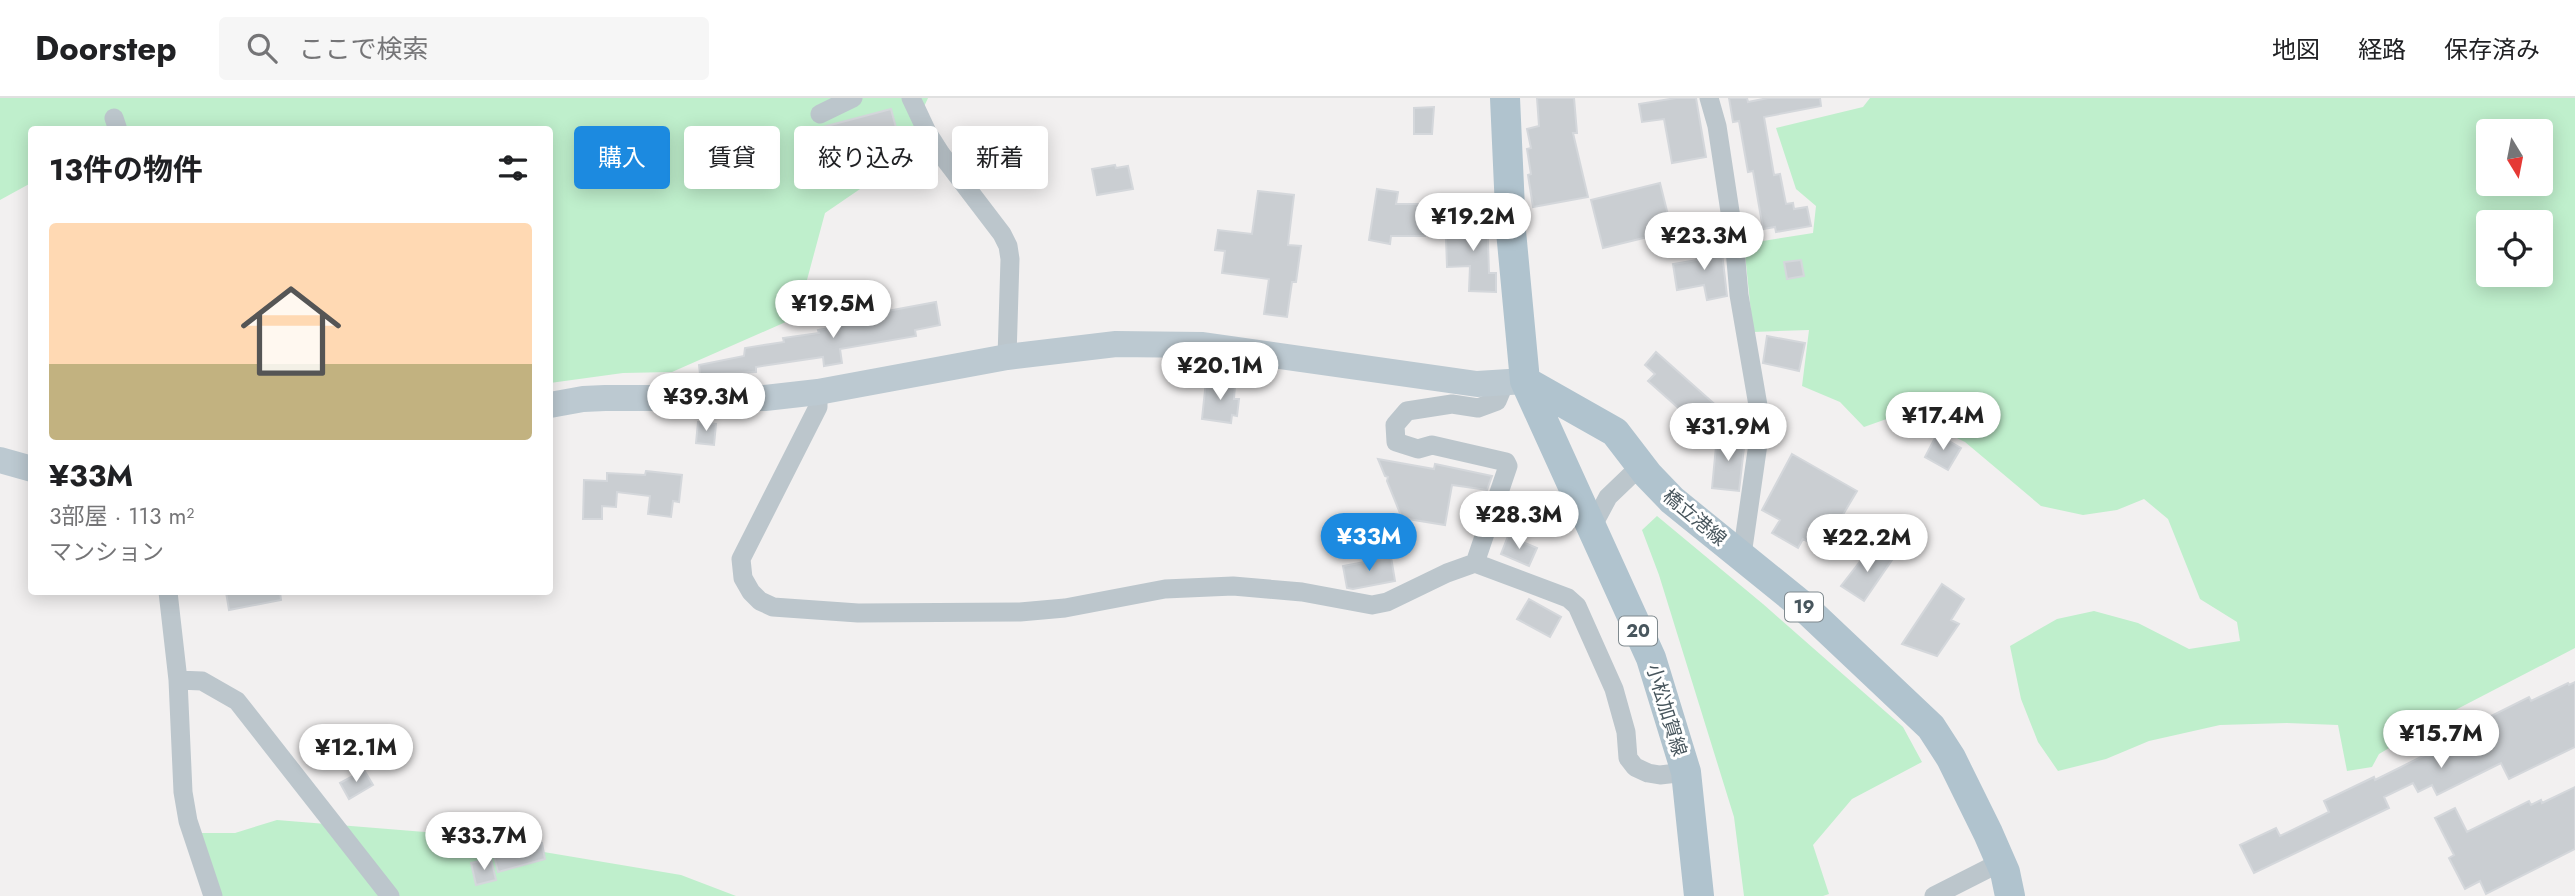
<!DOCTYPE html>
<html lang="ja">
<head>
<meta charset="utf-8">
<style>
  body { margin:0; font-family:Jost,"Noto Sans JP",sans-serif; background:#f6f6f6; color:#202124; height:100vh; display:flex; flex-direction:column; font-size:26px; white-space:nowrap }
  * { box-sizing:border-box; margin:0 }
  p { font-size:23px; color:#757577 }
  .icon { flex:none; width:38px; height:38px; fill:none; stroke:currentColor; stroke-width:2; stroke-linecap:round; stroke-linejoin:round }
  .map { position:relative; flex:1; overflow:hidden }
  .details { position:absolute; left:28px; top:28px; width:525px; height:469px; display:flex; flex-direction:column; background:#fff; border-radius:7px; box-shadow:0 4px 18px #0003 }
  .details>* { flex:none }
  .top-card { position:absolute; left:574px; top:28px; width:665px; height:63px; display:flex; gap:14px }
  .needle { width:46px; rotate:170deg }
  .fabs { position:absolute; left:2476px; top:21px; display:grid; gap:14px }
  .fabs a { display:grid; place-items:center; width:77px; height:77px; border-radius:7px; background:#fff; box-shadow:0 4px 18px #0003; font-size:35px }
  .price { position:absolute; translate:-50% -60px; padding:0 16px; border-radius:24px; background:#fff; color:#222; font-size:23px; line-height:46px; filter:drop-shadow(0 2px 4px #0008) }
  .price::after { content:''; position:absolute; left:50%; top:42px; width:21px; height:16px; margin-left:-10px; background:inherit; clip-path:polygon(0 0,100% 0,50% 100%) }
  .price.selected { background:#1c8ae0; color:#fff }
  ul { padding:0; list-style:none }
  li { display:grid; align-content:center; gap:14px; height:371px; padding:0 21px }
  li+li { border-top:2px solid #e0e0e0 }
  li span { display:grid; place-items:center; height:217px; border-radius:7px; color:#555 }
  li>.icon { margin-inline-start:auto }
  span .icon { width:126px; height:126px; fill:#fffc; stroke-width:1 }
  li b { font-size:30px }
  h2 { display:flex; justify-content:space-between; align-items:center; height:84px; padding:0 21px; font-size:30px }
  .chip { padding:0 24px; border-radius:7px; background:#fff; box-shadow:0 4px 18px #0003; font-size:24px; line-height:63px }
  .chip.selected { background:#1c8ae0; color:#fff }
  header { display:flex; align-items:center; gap:42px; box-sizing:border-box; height:98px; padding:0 35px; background:#fff; border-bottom:2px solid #e0e0e0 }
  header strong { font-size:33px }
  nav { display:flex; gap:38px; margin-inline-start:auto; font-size:24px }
  .search { width:490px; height:63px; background:#f6f6f6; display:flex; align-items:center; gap:18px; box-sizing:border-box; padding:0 24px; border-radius:7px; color:#757577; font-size:26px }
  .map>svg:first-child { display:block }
  .green { fill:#bfefcc; fill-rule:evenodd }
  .building { fill:#caced2; stroke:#d4d7db; stroke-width:2 }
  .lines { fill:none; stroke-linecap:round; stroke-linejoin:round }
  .street { stroke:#bcc6cc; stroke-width:19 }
  .secondary { stroke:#bcc9d1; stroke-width:26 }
  .primary { stroke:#b0c3ce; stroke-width:30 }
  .labels { text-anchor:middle; stroke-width:6; stroke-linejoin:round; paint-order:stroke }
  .shield { fill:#fff; stroke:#7f898e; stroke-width:2 }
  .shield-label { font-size:18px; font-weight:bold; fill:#48565d }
  .street-label { font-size:19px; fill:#48565d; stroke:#fff }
</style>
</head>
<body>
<header>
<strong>Doorstep</strong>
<div class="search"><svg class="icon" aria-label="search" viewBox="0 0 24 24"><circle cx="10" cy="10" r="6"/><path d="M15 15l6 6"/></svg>ここで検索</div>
<nav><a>地図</a><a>経路</a><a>保存済み</a></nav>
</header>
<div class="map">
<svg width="2575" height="798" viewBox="0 0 2575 798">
  <rect width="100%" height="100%" fill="#f2f0f0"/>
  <path class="green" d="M 0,0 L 928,0 L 898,65 L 825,115 L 797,219 L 672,274 L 623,275 L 550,285 L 550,32 L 32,32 L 31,85 L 0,102 Z
    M 1870,0 L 2575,0 L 2575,550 L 2438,621 L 2379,656 L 2372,669 L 2347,673 L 2338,627 L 2287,625 L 2220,627 L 2149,643 L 2106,661 L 2058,673 L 2038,644 L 2021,601 L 2010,548 L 2057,521 L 2094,513 L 2138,525 L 2189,551 L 2240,543 L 2237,524 L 2200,501 L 2168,421 L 2144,401 L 2117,412 L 2083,417 L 2041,408 L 1965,344 L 1936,330 L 1895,318 L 1864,329 L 1840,304 L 1802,288 L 1809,232 L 1753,234 L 1744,146 L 1813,135 L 1816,108 L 1796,91 L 1776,30 L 1863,9 ZM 2488,33 L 2541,33 L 2541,86 L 2488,86 ZM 2488,124 L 2541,124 L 2541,177 L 2488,177 Z
    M 1657,418 L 1763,506 L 1903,629 L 1922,664 L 1852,701 L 1813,747 L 1829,796 L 1823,798 L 1744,798 L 1734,719 L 1659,477 L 1642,432 Z
    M 277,722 L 425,734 L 681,777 L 736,798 L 221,798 L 198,735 L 235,735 Z"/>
  <path class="building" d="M 1537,0 L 1574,0 L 1577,35 L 1573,35 L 1588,99 L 1533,109 L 1528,77 L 1531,76 L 1527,51 L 1531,50 L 1527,31 L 1539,28 Z
    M 1676,0 L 1696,0 L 1706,59 L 1672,65 L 1664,21 L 1642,24 L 1639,6 Z
    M 1729,0 L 1747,0 L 1748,4 L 1768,0 L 1820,0 L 1821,8 L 1764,19 L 1774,77 L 1780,76 L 1786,106 L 1793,105 L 1794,111 L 1807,109 L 1811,128 L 1776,134 L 1775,129 L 1763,131 L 1753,73 L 1748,74 L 1739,23 L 1733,24 Z
    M 1434,9 L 1432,36 L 1414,36 L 1414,10 Z
    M 891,11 L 898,37 L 826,56 L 819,30 Z
    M 1115,67 L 1116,70 L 1128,68 L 1133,91 L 1097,97 L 1092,71 Z
    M 1660,85 L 1672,133 L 1603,150 L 1591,102 Z
    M 1377,91 L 1398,94 L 1396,106 L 1424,106 L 1425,138 L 1391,138 L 1390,146 L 1369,142 Z
    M 1258,93 L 1294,97 L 1288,147 L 1301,148 L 1296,184 L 1292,184 L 1287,219 L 1264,216 L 1269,181 L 1222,175 L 1225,153 L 1215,152 L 1218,132 L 1252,136 Z
    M 1466,113 L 1487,114 L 1489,175 L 1496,175 L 1496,194 L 1469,193 L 1470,168 L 1447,169 L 1446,140 L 1465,137 Z
    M 1721,146 L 1727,198 L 1707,202 L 1704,187 L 1677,192 L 1673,166 L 1697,162 L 1694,151 Z
    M 1801,162 L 1804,178 L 1787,181 L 1784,164 Z
    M 936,204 L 940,227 L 915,232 L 916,238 L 840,251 L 842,265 L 824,268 L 823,259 L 756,269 L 756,274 L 700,276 L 699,267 L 744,258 L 745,250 L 784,244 L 783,240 L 819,235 L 818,232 L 829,230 L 828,224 Z
    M 1767,238 L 1805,245 L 1799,273 L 1763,265 Z
    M 1656,254 L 1728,318 L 1710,338 L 1648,283 L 1655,276 L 1645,267 Z
    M 1206,283 L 1235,287 L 1234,301 L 1239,301 L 1237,318 L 1232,317 L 1231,325 L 1202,321 Z
    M 698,324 L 716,326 L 714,347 L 696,345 Z
    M 1937,336 L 1961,350 L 1948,372 L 1925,359 Z
    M 1717,338 L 1745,341 L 1739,393 L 1712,390 Z
    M 1792,356 L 1857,393 L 1822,452 L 1803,441 L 1798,450 L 1772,435 L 1780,422 L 1762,412 Z
    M 1378,361 L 1434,371 L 1435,366 L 1492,378 L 1487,392 L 1452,387 L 1445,427 L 1402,420 L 1387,383 L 1388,379 L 1385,378 Z
    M 646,373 L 682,377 L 679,404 L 673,403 L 671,419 L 648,416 L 650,398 L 617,394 L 616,409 L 602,408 L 602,421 L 583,421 L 584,382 L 607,383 L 607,375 L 645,377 Z
    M 1508,438 L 1537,450 L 1529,468 L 1501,456 Z
    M 1872,448 L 1892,462 L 1864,503 L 1841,488 Z
    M 1391,459 L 1395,483 L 1353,491 L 1347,490 L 1343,468 Z
    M 1942,486 L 1964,501 L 1951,522 L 1959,526 L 1937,558 L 1902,546 Z
    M 226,494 L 280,494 L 281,502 L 229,512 Z
    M 1529,501 L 1561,519 L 1550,539 L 1517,521 Z
    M 2575,584 L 2575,649 L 2509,681 L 2501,665 L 2437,697 L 2432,687 L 2418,694 L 2413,685 L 2384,699 L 2389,710 L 2254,775 L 2240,747 L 2276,730 L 2280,738 L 2329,714 L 2324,703 L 2374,679 L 2375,682 L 2437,651 L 2435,646 L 2529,599 L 2531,603 L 2568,585 L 2569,587 Z
    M 364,672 L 373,687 L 349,701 L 340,685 Z
    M 2575,689 L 2575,751 L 2486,796 L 2480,783 L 2465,791 L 2449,760 L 2454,757 L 2435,720 L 2455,710 L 2467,734 L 2529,703 L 2531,707 L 2541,702 L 2542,705 Z
    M 542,745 L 545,761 L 498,774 L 494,758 Z
    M 491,760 L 496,782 L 476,787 L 471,765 Z"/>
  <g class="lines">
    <path class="street" d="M 911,0 L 927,34 L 941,56 L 1002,136 L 1008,148 L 1010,161 L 1007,259
      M 1709,0 L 1717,28 L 1734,140 L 1739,197 L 1761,325 L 1742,457
      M 820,16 L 853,0
      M 114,20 L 118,32
      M 818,294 L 818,309 L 741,461 L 743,480 L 751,494 L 760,503 L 773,509 L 858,515 L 1020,514 L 1065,510 L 1165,491 L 1233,488 L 1302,494 L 1372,507 L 1387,504 L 1447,475 L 1475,465 L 1568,500 L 1577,508 L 1614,591 L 1626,634 L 1628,660 L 1635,669 L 1648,675 L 1660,677 L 1686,674
      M 1592,429 L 1608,399 L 1632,376 L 1648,377
      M 1475,465 L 1508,368 L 1506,364 L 1432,347 L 1418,351 L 1396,344 L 1395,327 L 1407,313 L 1452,306 L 1478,310 L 1497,303 L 1505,284
      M 168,494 L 178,582 L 183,694 L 188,723 L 213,798
      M 178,582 L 202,583 L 237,603 L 390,798
      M 1934,798 L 2001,764"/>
    <path class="secondary" d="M 550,307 L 583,301 L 605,300 L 765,300 L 818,294 L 1007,259 L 1116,246 L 1203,247 L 1477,286 L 1525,283
      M 0,362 L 32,371"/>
    <path class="primary" d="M 1505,0 L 1511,133 L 1525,283 L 1651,560 L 1686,674 L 1699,798
      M 1525,283 L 1615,334 L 1648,377 L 1672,402 L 1804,509 L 1931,629 L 1951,660 L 1988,735 L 2005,774 L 2010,798"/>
  </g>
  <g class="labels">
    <g class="shield">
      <rect x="1785" y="494.5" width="38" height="29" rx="5"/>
      <rect x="1619" y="518.5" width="38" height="29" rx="5"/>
    </g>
    <g class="shield-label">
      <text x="1804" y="515">19</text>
      <text x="1638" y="539">20</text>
    </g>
    <g class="street-label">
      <text transform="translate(1695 419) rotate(40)" y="7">橋立港線</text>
      <text transform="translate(1667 612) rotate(73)" y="7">小松加賀線</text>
    </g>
  </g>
</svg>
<div class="fabs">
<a><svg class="needle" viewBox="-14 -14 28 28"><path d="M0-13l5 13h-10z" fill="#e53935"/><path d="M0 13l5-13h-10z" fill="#757577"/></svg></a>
<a><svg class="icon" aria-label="locate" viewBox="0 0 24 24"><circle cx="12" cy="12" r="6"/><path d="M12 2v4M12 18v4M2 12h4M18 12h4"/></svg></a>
</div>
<b class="price" style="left:1473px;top:155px">¥19.2M</b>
<b class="price" style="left:1704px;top:174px">¥23.3M</b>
<b class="price" style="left:833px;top:242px">¥19.5M</b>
<b class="price" style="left:1220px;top:304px">¥20.1M</b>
<b class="price" style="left:706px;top:335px">¥39.3M</b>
<b class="price" style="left:1943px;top:354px">¥17.4M</b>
<b class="price" style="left:1728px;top:365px">¥31.9M</b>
<b class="price" style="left:1519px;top:453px">¥28.3M</b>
<b class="price selected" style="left:1369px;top:475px">¥33M</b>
<b class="price" style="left:1867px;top:476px">¥22.2M</b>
<b class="price" style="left:2441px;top:672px">¥15.7M</b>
<b class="price" style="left:356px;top:686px">¥12.1M</b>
<b class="price" style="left:484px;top:774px">¥33.7M</b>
<div class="top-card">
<a class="chip selected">購入</a>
<a class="chip">賃貸</a>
<a class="chip">絞り込み</a>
<a class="chip">新着</a>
</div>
<section class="details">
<h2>13件の物件<svg class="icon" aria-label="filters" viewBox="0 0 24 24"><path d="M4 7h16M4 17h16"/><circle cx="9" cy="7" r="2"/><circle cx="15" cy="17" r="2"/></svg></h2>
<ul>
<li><span style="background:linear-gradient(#ffd9b3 65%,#c2b280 0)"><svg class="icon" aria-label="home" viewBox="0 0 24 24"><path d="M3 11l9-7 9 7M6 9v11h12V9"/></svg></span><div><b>¥33M</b><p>3部屋 · 113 m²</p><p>マンション</p></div></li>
</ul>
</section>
</div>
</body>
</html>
